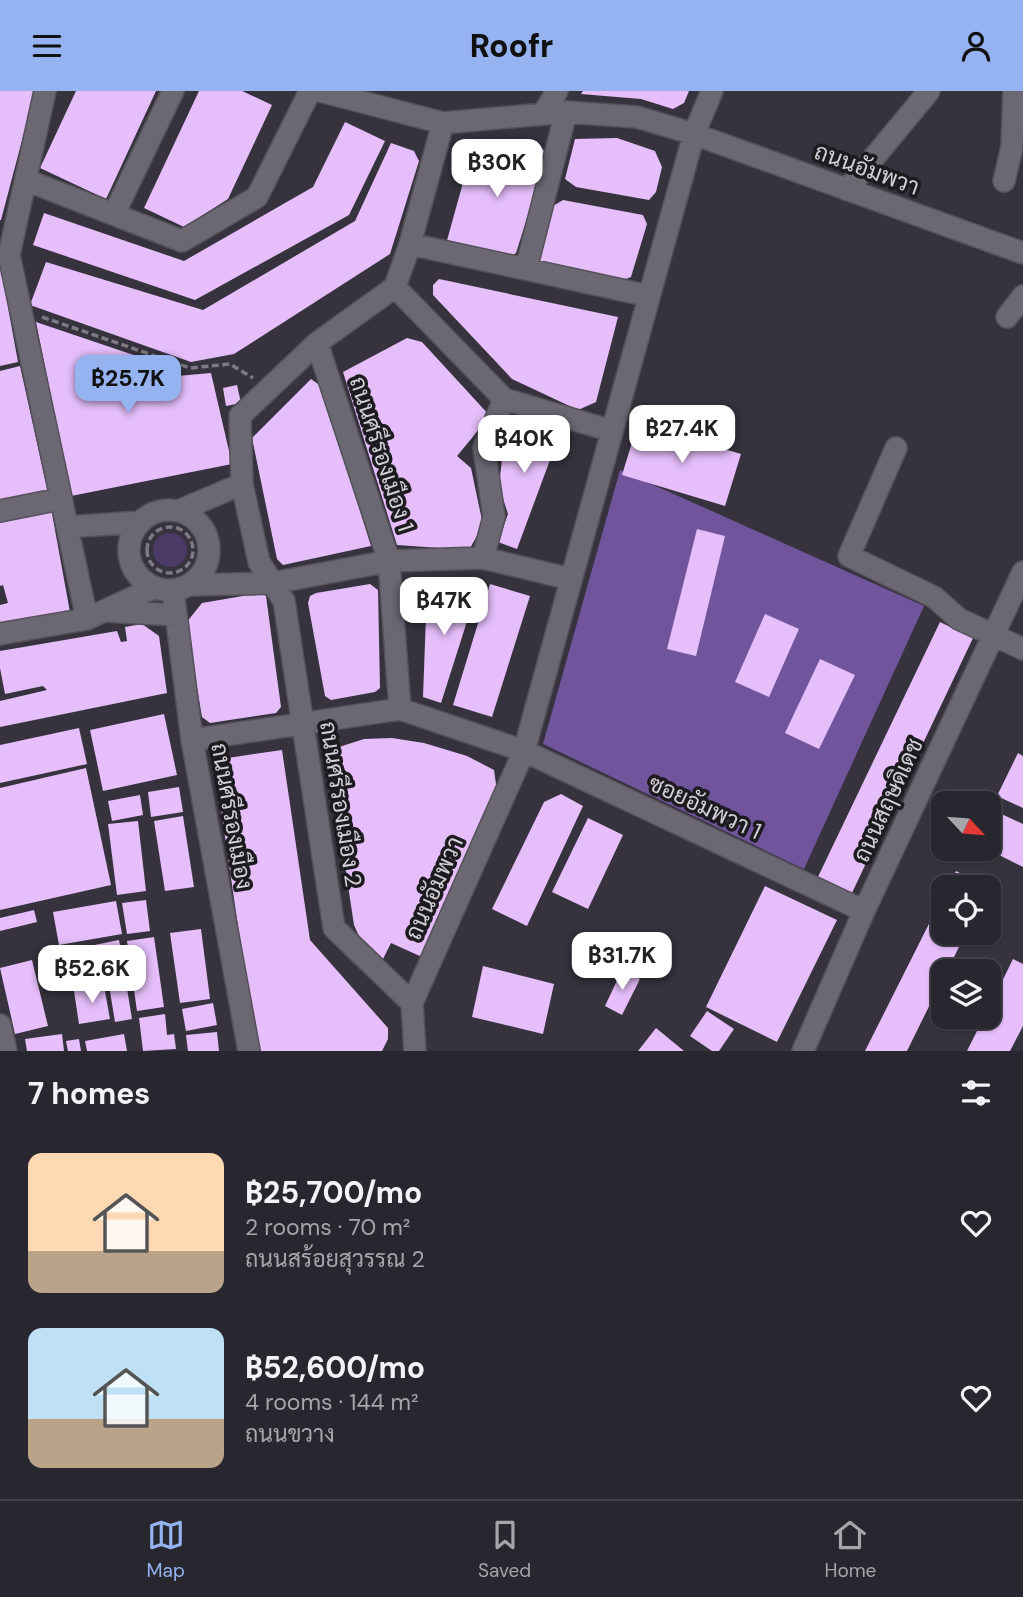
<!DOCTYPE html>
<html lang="en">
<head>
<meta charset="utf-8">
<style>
  body { margin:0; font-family:"DM Sans",Sarabun,sans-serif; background:#302e36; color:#f1f3f6; height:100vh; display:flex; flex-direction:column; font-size:26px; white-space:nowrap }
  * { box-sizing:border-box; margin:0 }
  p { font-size:23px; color:#a5a5aa }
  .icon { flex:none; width:38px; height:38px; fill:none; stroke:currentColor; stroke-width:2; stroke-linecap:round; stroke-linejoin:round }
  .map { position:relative; height:960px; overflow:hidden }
  .side { display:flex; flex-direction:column; background:#28262e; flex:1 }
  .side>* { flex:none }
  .needle { width:46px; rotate:116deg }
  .buttons { position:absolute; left:931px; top:700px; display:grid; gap:14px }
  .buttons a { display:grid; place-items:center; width:70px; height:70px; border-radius:14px; background:#28262e; box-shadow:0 2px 5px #0004,0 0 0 2px #44434a; font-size:35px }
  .price { position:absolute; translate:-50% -60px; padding:0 16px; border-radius:14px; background:#fff; color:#222; font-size:23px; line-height:46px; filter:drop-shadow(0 2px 4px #0008) }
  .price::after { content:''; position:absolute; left:50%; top:42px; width:21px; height:16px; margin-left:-10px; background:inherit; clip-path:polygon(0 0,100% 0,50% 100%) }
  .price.current { background:#95b2f1; color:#111 }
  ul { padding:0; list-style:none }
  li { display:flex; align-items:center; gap:21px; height:175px; padding:0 28px }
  li span { display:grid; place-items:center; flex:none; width:196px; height:140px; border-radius:14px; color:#555 }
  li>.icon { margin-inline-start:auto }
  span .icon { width:84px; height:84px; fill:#fffc; stroke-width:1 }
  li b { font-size:30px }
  h2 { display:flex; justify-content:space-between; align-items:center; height:84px; padding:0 28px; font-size:30px }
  header { display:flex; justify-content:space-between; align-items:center; height:91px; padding:0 28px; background:#95b2f1; color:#111; font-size:32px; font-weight:800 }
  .dock { display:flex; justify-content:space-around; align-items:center; height:98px; border-top:2px solid #44434a; background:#28262e; font-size:19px; color:#a5a5aa }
  .dock a { display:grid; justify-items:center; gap:4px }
  .dock .current { color:#95b2f1 }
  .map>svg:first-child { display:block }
  .green { fill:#4b3a65 }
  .forest { fill:#70549c }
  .building { fill:#e5befa }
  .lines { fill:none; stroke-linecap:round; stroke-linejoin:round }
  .minor-casing { stroke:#54515a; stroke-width:24 }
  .path { stroke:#7d7a83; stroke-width:3.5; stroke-dasharray:7 3.5; stroke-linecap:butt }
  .minor { stroke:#6b6773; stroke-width:21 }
  .labels { text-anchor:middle; stroke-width:7; stroke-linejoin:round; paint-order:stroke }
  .street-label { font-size:23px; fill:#d2d0d7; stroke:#1d1b20 }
</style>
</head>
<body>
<header><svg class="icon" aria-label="menu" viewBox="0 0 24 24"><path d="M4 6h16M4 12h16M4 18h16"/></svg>Roofr<svg class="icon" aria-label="person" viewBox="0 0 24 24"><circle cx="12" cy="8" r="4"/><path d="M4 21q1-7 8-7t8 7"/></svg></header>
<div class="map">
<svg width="1023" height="960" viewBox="0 0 1023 960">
  <rect width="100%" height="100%" fill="#36333e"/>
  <path class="green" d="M153 459a17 17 0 1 1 34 0a17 17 0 1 1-34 0Z"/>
  <path class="forest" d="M 620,379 L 924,515 L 804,778 L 543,653 Z"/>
  <path class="building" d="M 0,0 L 35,0 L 1,129 L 0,129 Z
    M 76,0 L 156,0 L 106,108 L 40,77 Z
    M 199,0 L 242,0 L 272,14 L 228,108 L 184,136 L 144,117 Z
    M 583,0 L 689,0 L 684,12 L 673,18 L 641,8 L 581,3 Z
    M 345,31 L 385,50 L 349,124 L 195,209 L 33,154 L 44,122 L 184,170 L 313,96 Z
    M 617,47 L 655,60 L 662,76 L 656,101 L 649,109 L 576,96 L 565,88 L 575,48 Z
    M 391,52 L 414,60 L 419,70 L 390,163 L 234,263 L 191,271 L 30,214 L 46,171 L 203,219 L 355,130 Z
    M 539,54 L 547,63 L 516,162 L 506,168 L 446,153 L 469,70 L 484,56 Z
    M 563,109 L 643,124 L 647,133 L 631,186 L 620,190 L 544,177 L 539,170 L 553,115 Z
    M 1,178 L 18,271 L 0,275 L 0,179 Z
    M 439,188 L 618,226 L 596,311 L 578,319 L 512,288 L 433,204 L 433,194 Z
    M 36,231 L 175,278 L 177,285 L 211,282 L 232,373 L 71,405 Z
    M 407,247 L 422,251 L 490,325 L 457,365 L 471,377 L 483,434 L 469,459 L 397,454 L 343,281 Z
    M 20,275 L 49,406 L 0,416 L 0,280 Z
    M 311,288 L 321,295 L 371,455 L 283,474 L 277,468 L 252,347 Z
    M 237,294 L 241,312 L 226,315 L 223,297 Z
    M 517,327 L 560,342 L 517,458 L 498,451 L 508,423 L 499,395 L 502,368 Z
    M 638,332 L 741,363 L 725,415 L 622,384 Z
    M 51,417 L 70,521 L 0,534 L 0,514 L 8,512 L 3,494 L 0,495 L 0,426 Z
    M 697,438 L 725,445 L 696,565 L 667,558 Z
    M 370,493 L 378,499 L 380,597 L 375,601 L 331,609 L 325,605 L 308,512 L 310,505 L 316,502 Z
    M 490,493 L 530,505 L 492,626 L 453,614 Z
    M 427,498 L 477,499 L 441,612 L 423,606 Z
    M 261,502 L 266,505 L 281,616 L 276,622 L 210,632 L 202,626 L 186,532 L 202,512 Z
    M 765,523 L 799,538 L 769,606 L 735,591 Z
    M 940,531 L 973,547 L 850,806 L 816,790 Z
    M 142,533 L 159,545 L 167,602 L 0,636 L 0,610 L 47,599 L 43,595 L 5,603 L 0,577 L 0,560 L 117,540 L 121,551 L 127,550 L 125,536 Z
    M 820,568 L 855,584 L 819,658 L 785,642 Z
    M 164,623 L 177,684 L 103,700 L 90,639 Z
    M 79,637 L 87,673 L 0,692 L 0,654 Z
    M 392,647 L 424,652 L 467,665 L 494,679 L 497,700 L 422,866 L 391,852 L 383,868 L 362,852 L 354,834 L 329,669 L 336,657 L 364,648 Z
    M 282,659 L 310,849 L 388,937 L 388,948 L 382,960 L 256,960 L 214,669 Z
    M 1018,662 L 1023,665 L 1023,717 L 997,705 Z
    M 86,677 L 111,794 L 0,819 L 0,697 Z
    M 179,696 L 183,721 L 151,726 L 148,701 Z
    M 561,703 L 583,715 L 527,835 L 492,818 L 544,711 Z
    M 140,704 L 143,724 L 112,730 L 108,710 Z
    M 993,719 L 1023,733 L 1023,776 L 989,759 L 989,727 Z
    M 183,725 L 194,796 L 165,800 L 154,730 Z
    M 588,727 L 623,744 L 588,818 L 552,801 Z
    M 138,730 L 146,800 L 117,804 L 108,733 Z
    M 956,780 L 988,796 L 948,796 Z
    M 765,795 L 837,829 L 777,951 L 706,916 Z
    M 943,805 L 943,842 L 966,842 L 947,880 L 943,880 L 943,887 L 907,960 L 865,960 Z
    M 146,809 L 150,840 L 127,843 L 122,812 Z
    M 116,810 L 122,843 L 59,854 L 53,821 Z
    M 34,819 L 37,831 L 0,840 L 0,827 Z
    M 201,838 L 210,908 L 180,912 L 170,842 Z
    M 154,846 L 164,916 L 137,920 L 127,850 Z
    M 119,849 L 125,879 L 51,894 L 45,864 Z
    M 1013,868 L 1023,873 L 1023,935 L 1010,960 L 967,960 L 984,926 L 989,926 L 989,917 Z
    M 32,869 L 48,935 L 15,943 L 0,877 Z
    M 483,875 L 554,893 L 543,943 L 472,926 Z
    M 622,879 L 640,888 L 622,924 L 605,915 Z
    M 125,885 L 132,928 L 115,931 L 108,888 Z
    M 104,895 L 110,928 L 79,933 L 74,900 Z
    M 213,912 L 217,934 L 186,940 L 182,918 Z
    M 707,920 L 734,938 L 719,960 L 712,960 L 690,945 Z
    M 165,923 L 167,944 L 174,943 L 176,958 L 143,960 L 139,927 Z
    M 656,937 L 684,960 L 638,960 Z
    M 217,941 L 219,960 L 188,960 L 186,944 Z
    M 62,943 L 64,960 L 27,960 L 25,948 Z
    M 124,943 L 127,960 L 87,960 L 85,950 Z
    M 79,948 L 81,960 L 68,960 L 66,950 Z"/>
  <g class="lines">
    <defs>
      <path id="minor" d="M 45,0 L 9,164 L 87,528
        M 320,0 L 443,32 L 566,21 L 637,26 L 694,43 L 1023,162
        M 543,23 L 557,0
        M 26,89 L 182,150 L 257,106 L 310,0
        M 1004,90 L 1012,56 L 1014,0
        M 847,99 L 929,0
        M 114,123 L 173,0
        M 410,153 L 649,205
        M 526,178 L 566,21
        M 395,196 L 504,308 L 612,340
        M 1007,226 L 1023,205
        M 317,252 L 389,470 L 400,618
        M 896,357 L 849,465 L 934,506 L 959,528 L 1023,558
        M129 459a40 40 0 1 1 80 0a40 40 0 1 1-80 0Z
        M 0,420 L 60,408
        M 178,420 L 242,393
        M 67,436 L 140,431
        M 483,467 L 494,426 L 484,357 L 504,308
        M 190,494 L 273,492 L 389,470 L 483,467 L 571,488
        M 173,499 L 192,649 L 249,960
        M 106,520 L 176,524
        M 0,543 L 87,528 L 153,497
        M 192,649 L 400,618 L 524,660 L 864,820
        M 412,912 L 334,837 L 284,510 L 259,471 L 242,393 L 240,325 L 317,252 L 395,196 L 410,153 L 443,32
        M 0,934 L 6,960
        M 415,960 L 412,912 L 524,660 L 694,43 L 712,0
        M 803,960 L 864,820 L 1023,481"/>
    </defs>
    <use href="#minor" class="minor-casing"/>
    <path class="path" d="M 42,226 L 190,277 L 230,273 L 253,287
      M147 459a23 23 0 1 1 46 0a23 23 0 1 1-46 0Z"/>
    <use href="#minor" class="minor"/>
  </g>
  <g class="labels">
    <g class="street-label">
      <text transform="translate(867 78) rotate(20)" y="8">ถนนอัมพวา</text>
      <text transform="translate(382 363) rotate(72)" y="8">ถนนศรีรองเมือง 1</text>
      <text transform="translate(888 709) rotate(-65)" y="8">ถนนสฤษดิเดช</text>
      <text transform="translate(341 713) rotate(81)" y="8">ถนนศรีรองเมือง 2</text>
      <text transform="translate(705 716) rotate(25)" y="8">ซอยอัมพวา 1</text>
      <text transform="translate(232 725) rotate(80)" y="8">ถนนศรีรองเมือง</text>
      <text transform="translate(434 797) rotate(-66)" y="8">ถนนอัมพวา</text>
    </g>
  </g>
</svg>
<div class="buttons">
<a><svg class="needle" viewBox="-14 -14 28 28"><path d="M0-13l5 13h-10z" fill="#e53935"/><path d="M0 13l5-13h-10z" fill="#a5a5aa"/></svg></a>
<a><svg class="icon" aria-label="locate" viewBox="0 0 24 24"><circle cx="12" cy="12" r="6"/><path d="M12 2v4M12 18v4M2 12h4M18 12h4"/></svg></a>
<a><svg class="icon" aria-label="layers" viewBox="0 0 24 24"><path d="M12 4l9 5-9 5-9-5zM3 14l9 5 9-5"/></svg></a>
</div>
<b class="price" style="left:497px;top:108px">฿30K</b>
<b class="price current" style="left:128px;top:324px">฿25.7K</b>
<b class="price" style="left:682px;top:374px">฿27.4K</b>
<b class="price" style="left:524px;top:384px">฿40K</b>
<b class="price" style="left:444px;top:546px">฿47K</b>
<b class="price" style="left:622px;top:901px">฿31.7K</b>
<b class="price" style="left:92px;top:914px">฿52.6K</b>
</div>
<section class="side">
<h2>7 homes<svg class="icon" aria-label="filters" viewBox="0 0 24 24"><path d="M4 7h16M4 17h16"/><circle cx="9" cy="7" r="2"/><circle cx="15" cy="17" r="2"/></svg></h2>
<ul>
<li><span style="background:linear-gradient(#ffd9b3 70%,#b9a48a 0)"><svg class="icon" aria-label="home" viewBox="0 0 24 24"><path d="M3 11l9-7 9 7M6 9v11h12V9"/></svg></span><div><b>฿25,700/mo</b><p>2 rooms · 70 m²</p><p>ถนนสร้อยสุวรรณ 2</p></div><svg class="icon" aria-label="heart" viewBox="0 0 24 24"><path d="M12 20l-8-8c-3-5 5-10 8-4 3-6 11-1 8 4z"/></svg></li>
<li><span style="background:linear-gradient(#bfe0f5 65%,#b9a48a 0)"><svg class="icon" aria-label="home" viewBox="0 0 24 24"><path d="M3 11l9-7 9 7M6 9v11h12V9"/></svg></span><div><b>฿52,600/mo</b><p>4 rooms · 144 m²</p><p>ถนนขวาง</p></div><svg class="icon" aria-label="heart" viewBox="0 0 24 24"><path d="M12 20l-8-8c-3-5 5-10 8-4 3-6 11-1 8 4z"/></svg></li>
</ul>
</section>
<nav class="dock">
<a class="current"><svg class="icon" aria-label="map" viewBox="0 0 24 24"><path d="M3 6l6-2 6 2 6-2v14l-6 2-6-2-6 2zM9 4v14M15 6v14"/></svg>Map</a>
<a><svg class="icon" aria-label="saved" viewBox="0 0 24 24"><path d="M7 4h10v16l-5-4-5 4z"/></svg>Saved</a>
<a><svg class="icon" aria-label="home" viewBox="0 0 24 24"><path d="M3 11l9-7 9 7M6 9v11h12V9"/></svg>Home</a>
</nav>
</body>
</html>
